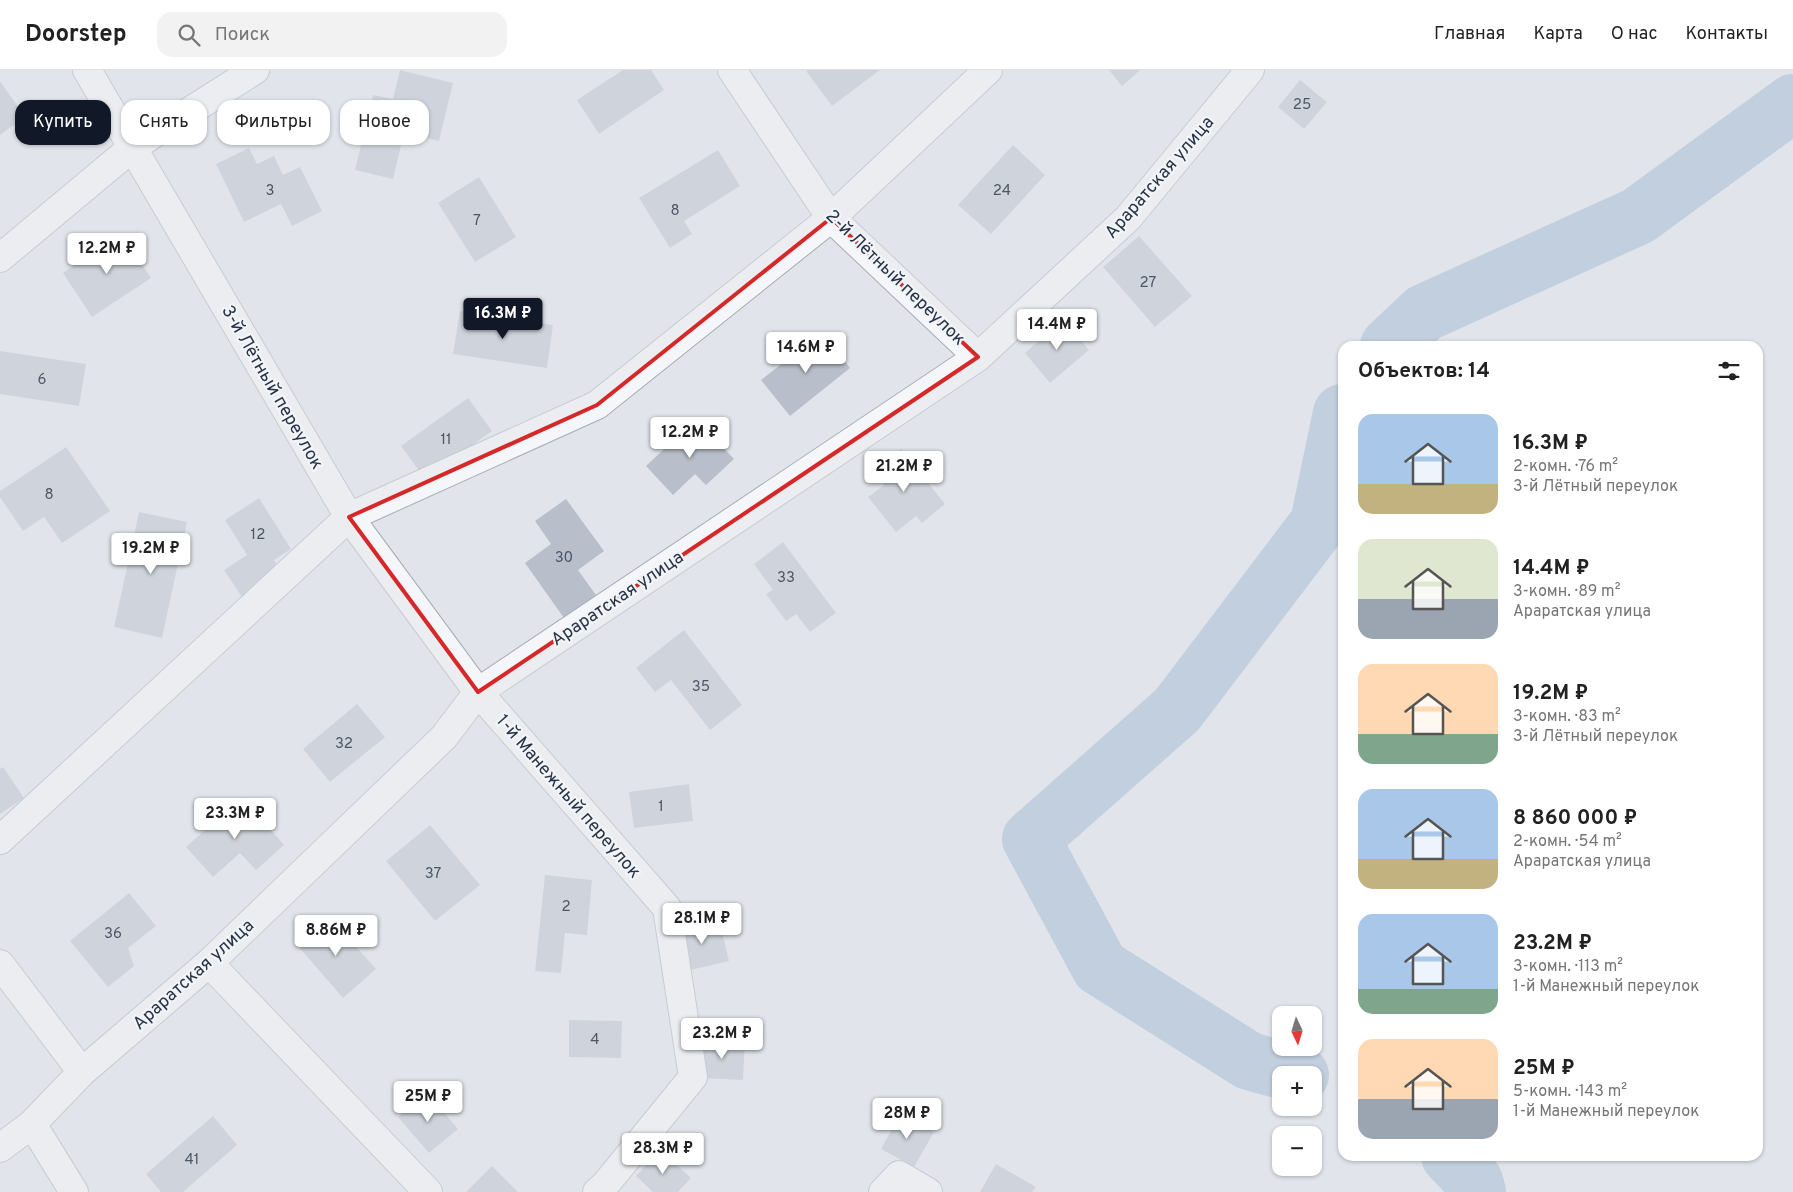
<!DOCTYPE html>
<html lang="ru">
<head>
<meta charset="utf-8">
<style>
  body { margin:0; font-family:Overpass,sans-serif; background:#f2f2f2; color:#222; height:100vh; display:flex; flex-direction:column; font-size:19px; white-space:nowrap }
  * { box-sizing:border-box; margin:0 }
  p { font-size:16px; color:#767676 }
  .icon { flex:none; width:28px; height:28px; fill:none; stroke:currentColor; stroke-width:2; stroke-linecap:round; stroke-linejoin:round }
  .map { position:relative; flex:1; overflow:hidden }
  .details { position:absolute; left:1338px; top:271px; width:425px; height:820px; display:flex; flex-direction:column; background:#fff; border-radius:15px; box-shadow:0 1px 4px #0004 }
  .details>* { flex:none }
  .hud { position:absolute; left:15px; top:30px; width:475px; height:45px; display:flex; gap:10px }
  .needle { width:32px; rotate:176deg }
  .fabs { position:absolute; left:1272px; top:936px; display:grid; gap:10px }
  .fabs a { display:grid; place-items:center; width:50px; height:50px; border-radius:10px; background:#fff; box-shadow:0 1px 4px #0004; font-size:25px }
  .price { position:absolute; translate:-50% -42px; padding:0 11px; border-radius:5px; background:#fff; color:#222; font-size:16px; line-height:32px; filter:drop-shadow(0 1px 2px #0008) }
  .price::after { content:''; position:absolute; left:50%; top:30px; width:15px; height:11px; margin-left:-8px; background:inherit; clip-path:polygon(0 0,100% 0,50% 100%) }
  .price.on { background:#111827; color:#fff }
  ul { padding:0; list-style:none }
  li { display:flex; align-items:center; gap:15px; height:125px; padding:0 20px }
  li span { display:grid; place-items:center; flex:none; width:140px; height:100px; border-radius:15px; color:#555 }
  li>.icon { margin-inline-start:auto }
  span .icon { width:60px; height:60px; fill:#fffc; stroke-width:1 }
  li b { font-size:21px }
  h2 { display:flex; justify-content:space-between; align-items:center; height:60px; padding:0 20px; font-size:21px }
  .chip { padding:0 18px; border-radius:15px; background:#fff; box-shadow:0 1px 4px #0004; font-size:18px; line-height:45px }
  .chip.on { background:#111827; color:#fff }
  header { display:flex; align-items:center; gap:30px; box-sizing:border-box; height:70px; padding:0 25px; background:#fff; border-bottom:1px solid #e0e0e0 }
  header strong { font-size:24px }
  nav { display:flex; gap:28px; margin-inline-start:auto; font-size:18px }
  .search { width:350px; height:45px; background:#f2f2f2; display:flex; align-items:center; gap:12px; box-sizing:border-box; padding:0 18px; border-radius:15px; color:#767676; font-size:19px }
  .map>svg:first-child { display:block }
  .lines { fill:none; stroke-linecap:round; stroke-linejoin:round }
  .river { stroke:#9ab4ce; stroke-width:58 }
  .building { fill:#b8bfca }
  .minor-casing { stroke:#a6acb6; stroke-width:30 }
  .minor { stroke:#f5f6f9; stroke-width:28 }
  .marked { fill:none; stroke:#d62828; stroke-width:4; stroke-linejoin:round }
  .labels { text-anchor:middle; stroke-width:4.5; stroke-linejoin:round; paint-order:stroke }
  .number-label { font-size:15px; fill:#4c5666 }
  .street-label { font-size:18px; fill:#283345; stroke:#f1f4f8 }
</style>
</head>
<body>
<header>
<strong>Doorstep</strong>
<div class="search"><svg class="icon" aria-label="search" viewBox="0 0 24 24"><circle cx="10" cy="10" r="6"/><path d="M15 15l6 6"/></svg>Поиск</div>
<nav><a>Главная</a><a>Карта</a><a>О нас</a><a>Контакты</a></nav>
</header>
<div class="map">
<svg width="1793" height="1122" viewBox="0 0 1793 1122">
  <rect width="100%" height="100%" fill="#e1e5eb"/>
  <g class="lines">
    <path class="river" d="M 1389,276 L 1424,243 L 1638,146 L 1793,33
      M 1300,1005 L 1249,991 L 1100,897 L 1031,769 L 1177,640 L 1319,453 L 1342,343
      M 1450,1086 L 1474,1111 L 1477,1122"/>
  </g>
  <path class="building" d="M 400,0 L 453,13 L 439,71 L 404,63 L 393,109 L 355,100 L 373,25 L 393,29 Z
    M 623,0 L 651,0 L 664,20 L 599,64 L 577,30 Z
    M 808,0 L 880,0 L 832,36 L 806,1 Z
    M 1109,0 L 1140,0 L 1122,16 Z
    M 1300,10 L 1327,32 L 1304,59 L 1278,37 Z
    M 0,11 L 25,47 L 0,65 Z
    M 1013,75 L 1045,105 L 991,164 L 958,135 Z
    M 249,78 L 257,94 L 274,86 L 283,105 L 300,97 L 322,141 L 292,156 L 281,134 L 244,152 L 216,94 Z
    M 718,80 L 740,116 L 684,151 L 692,164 L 670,178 L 639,128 Z
    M 479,107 L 516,167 L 475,192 L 438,133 Z
    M 122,164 L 151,208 L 92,247 L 63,203 Z
    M 1139,166 L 1192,226 L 1155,257 L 1103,197 Z
    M 460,241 L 553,255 L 547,298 L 453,284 Z
    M 1063,250 L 1089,280 L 1050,313 L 1025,283 Z
    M 822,262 L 850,298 L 790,346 L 761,310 Z
    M 0,281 L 86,294 L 79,336 L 0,324 Z
    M 468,328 L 492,361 L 425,409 L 401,376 Z
    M 696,349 L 734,389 L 706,415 L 695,404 L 673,425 L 646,396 Z
    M 66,377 L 110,441 L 62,473 L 44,447 L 23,461 L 0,427 L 0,421 Z
    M 901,379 L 945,434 L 922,453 L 916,446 L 896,462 L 868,427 L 884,415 L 872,402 Z
    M 259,428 L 291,479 L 274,490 L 281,501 L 242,527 L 224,500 L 247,485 L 225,450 Z
    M 566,429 L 604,481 L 578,500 L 596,525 L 564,548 L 525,493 L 551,474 L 535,451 Z
    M 139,442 L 187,452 L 162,568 L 114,557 Z
    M 783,472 L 836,543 L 810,562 L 796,544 L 786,551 L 766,524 L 773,520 L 754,494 Z
    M 684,560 L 742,635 L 710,660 L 671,610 L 655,622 L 636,598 Z
    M 357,634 L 385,667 L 330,712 L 303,679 Z
    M 3,697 L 24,728 L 0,744 L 0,699 Z
    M 689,714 L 693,751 L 634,758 L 629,722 Z
    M 242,727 L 284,775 L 256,800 L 240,783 L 213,807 L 186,777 Z
    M 430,755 L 480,815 L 435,851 L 386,791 Z
    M 545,805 L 592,810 L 587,865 L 565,863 L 561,903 L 535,901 Z
    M 129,823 L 156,856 L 128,878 L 134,896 L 108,917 L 70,871 Z
    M 329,846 L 376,899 L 343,928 L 297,875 Z
    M 719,849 L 729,891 L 686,901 L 676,859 Z
    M 569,950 L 622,951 L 621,988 L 569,987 Z
    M 702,970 L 745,972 L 743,1010 L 700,1008 Z
    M 427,1023 L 458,1059 L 429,1083 L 398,1047 Z
    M 901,1043 L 934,1062 L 914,1097 L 881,1079 Z
    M 213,1046 L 237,1075 L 183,1122 L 161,1122 L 146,1104 Z
    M 660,1080 L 691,1108 L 678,1122 L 653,1122 L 636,1106 Z
    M 996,1094 L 1036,1117 L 1032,1122 L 980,1122 Z
    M 492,1096 L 518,1122 L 466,1122 Z"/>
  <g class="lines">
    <defs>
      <path id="minor" d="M 87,0 L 349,447 L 478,622 L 667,838 L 693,1007 L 605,1115 L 597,1122
        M 732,0 L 831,148 L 978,287
        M 0,188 L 133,77 L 255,0
        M 0,770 L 349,447 L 597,335 L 831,148 L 988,0
        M 209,893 L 428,1122
        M 0,894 L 82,1002
        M 32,1054 L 74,1122
        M 0,1078 L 32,1054 L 82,1002 L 209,893 L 444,667 L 478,622 L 978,287 L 1128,148 L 1250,0
        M 883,1122 L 899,1105 L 928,1122"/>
    </defs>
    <use href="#minor" class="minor-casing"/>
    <use href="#minor" class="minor"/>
  </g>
  <path d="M0 0H1793V1122H0ZM 831,148 L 978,287 L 478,622 L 349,447 L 597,335 Z" fill="#e1e5eb" fill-opacity=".55" fill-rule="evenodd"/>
  <path class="marked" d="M 831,148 L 978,287 L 478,622 L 349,447 L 597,335 Z"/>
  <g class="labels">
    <g class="number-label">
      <text x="1302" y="39">25</text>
      <text x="270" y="125">3</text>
      <text x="1002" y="125">24</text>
      <text x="675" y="145">8</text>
      <text x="477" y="155">7</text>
      <text x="1148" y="217">27</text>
      <text x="42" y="314">6</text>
      <text x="446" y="374">11</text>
      <text x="49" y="429">8</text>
      <text x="258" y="469">12</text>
      <text x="564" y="492">30</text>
      <text x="786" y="512">33</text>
      <text x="701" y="621">35</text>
      <text x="344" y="678">32</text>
      <text x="661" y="741">1</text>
      <text x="433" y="808">37</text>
      <text x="566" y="841">2</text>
      <text x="113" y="868">36</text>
      <text x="595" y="974">4</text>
      <text x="192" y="1094">41</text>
    </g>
    <g class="street-label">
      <text transform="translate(1159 107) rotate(-49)" y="6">Араратская улица</text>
      <text transform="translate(896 207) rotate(44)" y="6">2-й Лётный переулок</text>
      <text transform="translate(273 317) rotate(60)" y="6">3-й Лётный переулок</text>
      <text transform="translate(617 528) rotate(-34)" y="6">Араратская улица</text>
      <text transform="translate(569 726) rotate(49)" y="6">1-й Манежный переулок</text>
      <text transform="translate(193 904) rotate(-42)" y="6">Араратская улица</text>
    </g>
  </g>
</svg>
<div class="fabs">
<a><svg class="needle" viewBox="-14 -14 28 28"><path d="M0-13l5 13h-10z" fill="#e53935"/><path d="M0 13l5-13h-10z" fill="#767676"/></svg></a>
<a>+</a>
<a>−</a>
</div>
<b class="price" style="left:107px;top:205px">12.2M ₽</b>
<b class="price on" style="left:503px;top:270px">16.3M ₽</b>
<b class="price" style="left:1057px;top:281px">14.4M ₽</b>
<b class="price" style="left:806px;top:304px">14.6M ₽</b>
<b class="price" style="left:690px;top:389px">12.2M ₽</b>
<b class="price" style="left:904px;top:423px">21.2M ₽</b>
<b class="price" style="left:151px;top:505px">19.2M ₽</b>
<b class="price" style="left:235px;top:770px">23.3M ₽</b>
<b class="price" style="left:702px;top:875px">28.1M ₽</b>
<b class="price" style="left:336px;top:887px">8.86M ₽</b>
<b class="price" style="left:722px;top:990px">23.2M ₽</b>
<b class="price" style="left:428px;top:1053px">25M ₽</b>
<b class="price" style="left:907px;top:1070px">28M ₽</b>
<b class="price" style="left:663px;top:1105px">28.3M ₽</b>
<div class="hud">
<a class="chip on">Купить</a>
<a class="chip">Снять</a>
<a class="chip">Фильтры</a>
<a class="chip">Новое</a>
</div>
<section class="details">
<h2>Объектов: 14<svg class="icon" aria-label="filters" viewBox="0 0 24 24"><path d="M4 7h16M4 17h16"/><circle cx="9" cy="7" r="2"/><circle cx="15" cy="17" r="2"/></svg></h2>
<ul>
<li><span style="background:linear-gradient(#a9c7e8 70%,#c2b280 0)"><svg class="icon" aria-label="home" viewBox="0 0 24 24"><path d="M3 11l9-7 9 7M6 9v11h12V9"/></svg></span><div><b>16.3M ₽</b><p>2-комн. · 76 m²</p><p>3-й Лётный переулок</p></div></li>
<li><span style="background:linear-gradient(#dfe7d0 60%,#9aa5b1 0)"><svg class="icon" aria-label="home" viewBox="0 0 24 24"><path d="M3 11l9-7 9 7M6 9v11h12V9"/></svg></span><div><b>14.4M ₽</b><p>3-комн. · 89 m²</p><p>Араратская улица</p></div></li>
<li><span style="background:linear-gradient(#ffd9b3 70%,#7fa58c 0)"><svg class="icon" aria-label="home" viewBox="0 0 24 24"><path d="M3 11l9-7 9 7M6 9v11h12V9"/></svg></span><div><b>19.2M ₽</b><p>3-комн. · 83 m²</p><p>3-й Лётный переулок</p></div></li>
<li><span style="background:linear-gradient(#a9c7e8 70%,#c2b280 0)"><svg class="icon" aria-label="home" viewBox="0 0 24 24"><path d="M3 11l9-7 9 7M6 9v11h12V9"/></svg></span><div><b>8 860 000 ₽</b><p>2-комн. · 54 m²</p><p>Араратская улица</p></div></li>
<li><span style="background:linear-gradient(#a9c7e8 75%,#7fa58c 0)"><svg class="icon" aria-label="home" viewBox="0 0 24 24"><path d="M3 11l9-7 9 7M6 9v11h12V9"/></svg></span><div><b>23.2M ₽</b><p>3-комн. · 113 m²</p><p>1-й Манежный переулок</p></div></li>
<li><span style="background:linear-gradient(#ffd9b3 60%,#9aa5b1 0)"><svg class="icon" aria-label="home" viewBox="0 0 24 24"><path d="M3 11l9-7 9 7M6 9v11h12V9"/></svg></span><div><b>25M ₽</b><p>5-комн. · 143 m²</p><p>1-й Манежный переулок</p></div></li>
</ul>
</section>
</div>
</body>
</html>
